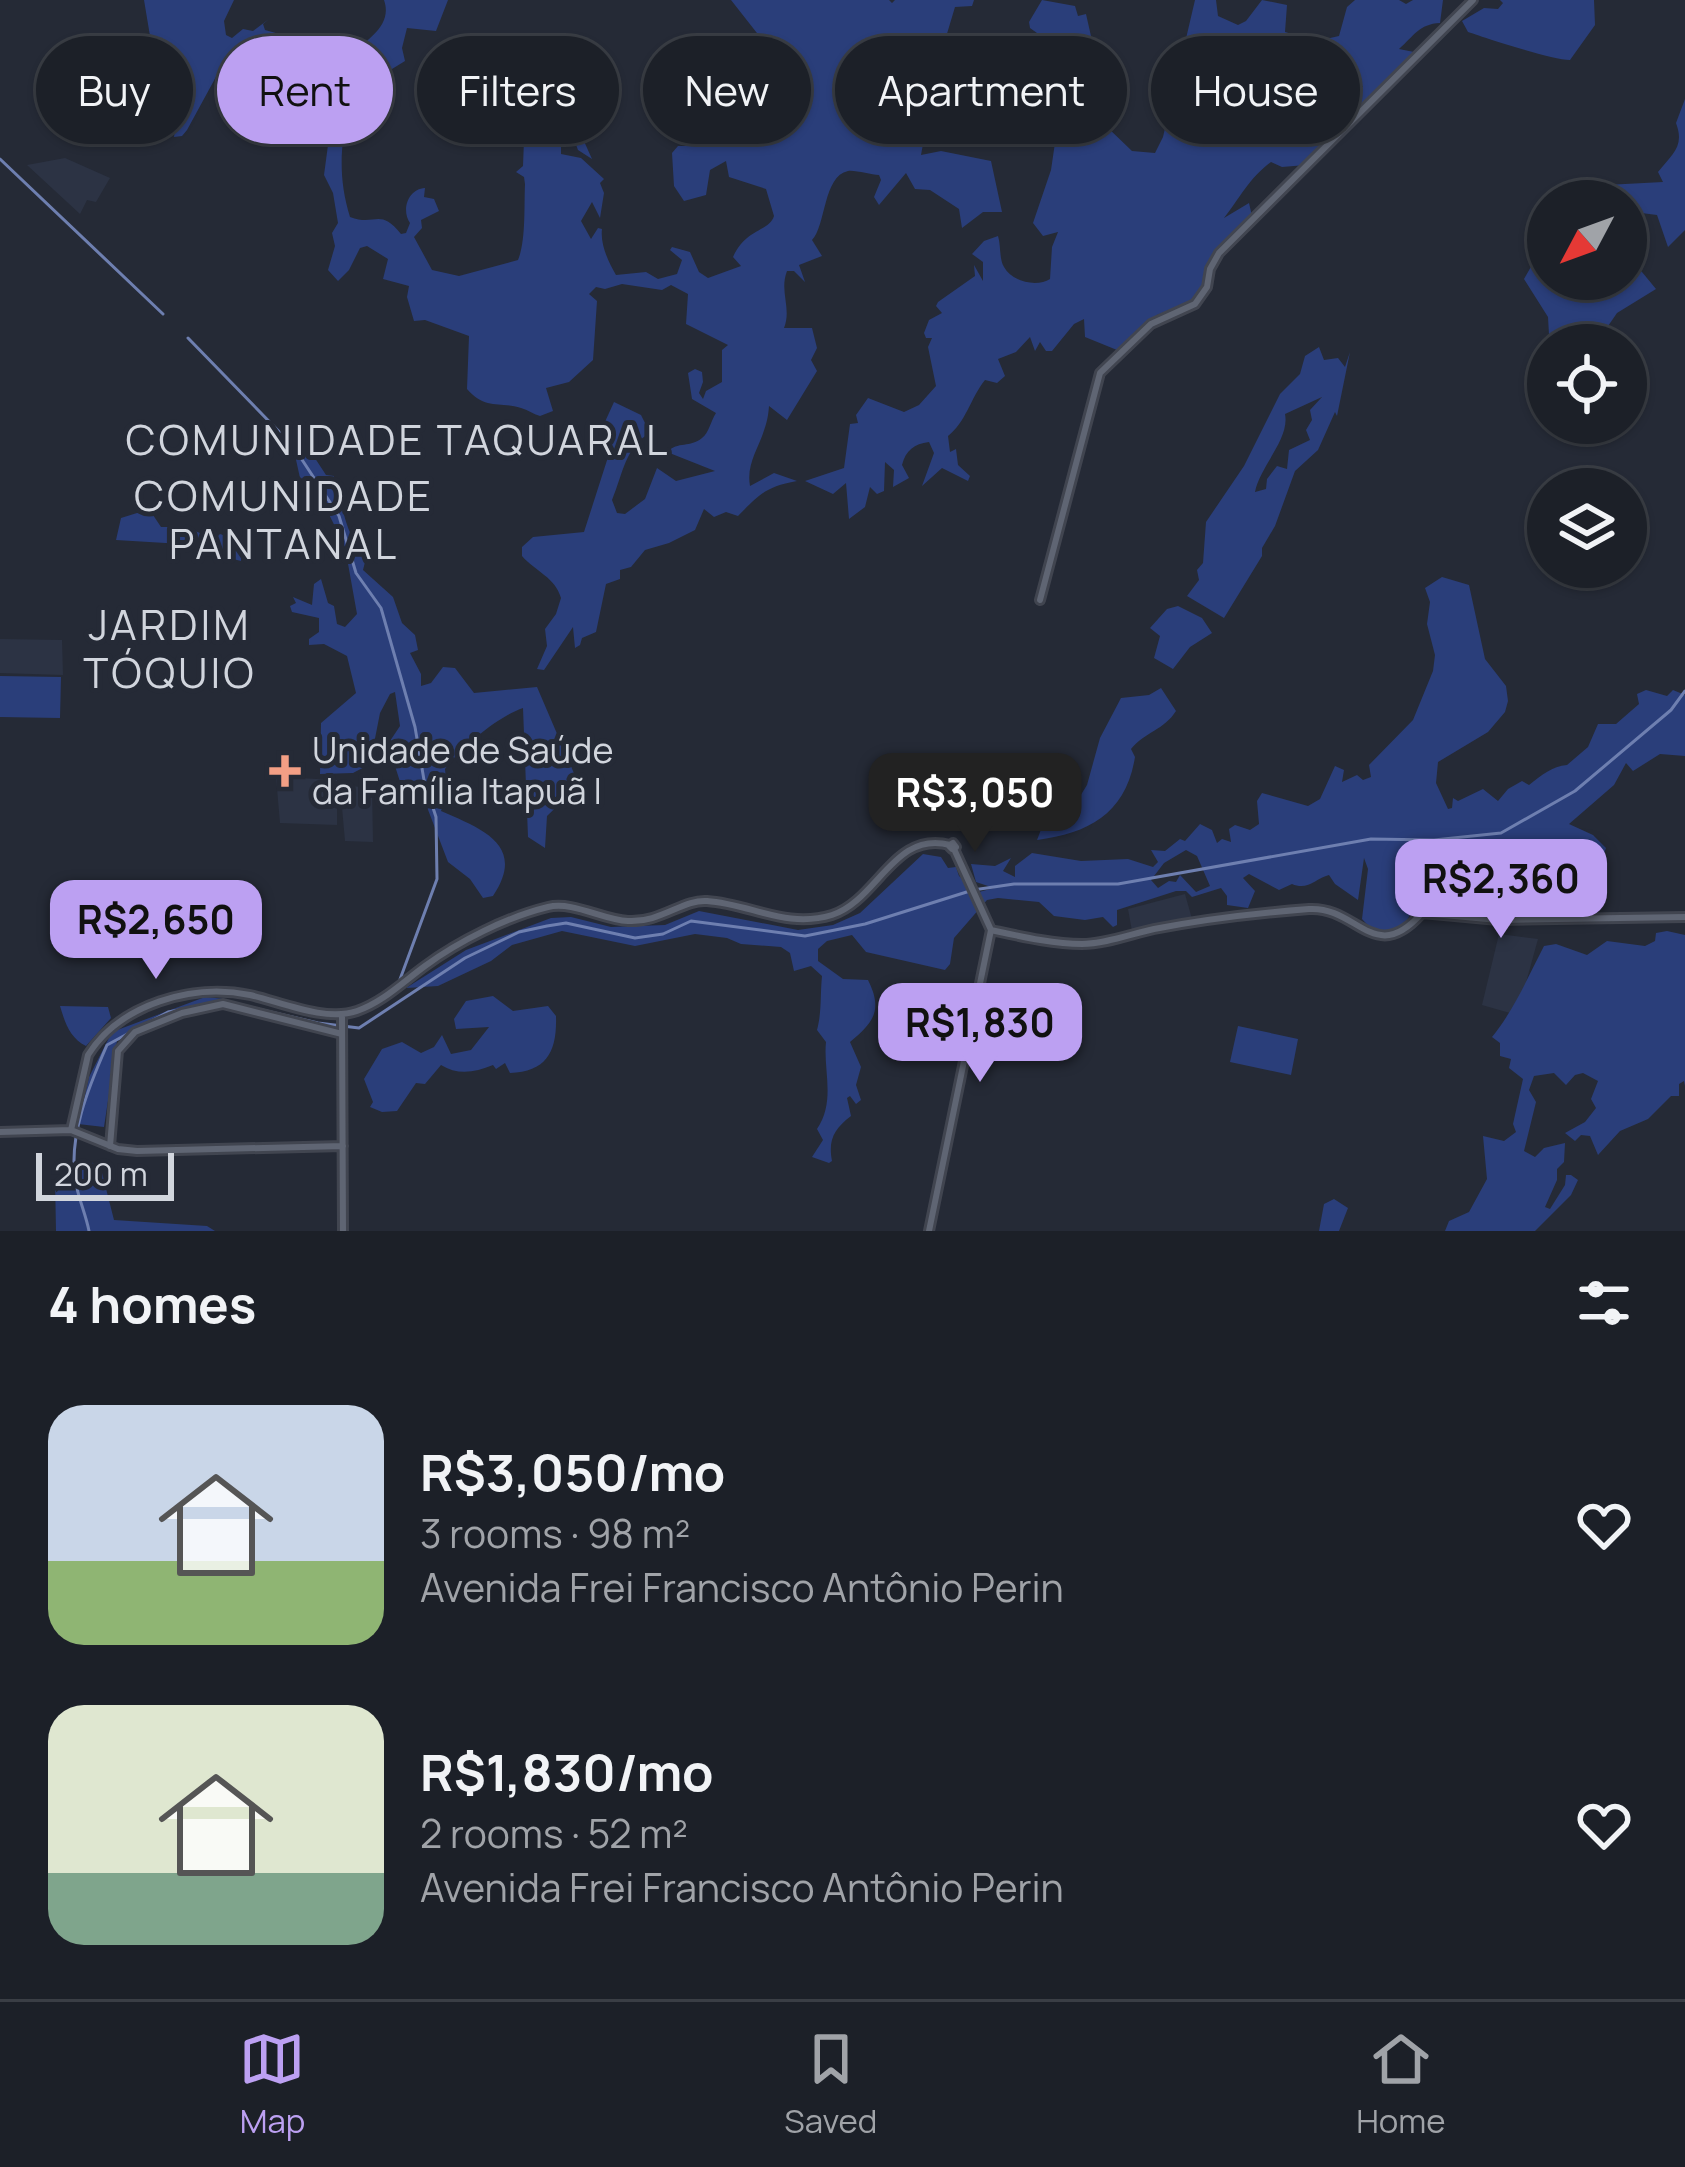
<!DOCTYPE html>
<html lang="en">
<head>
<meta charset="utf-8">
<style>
  body { margin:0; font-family:Manrope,sans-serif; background:#252830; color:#f1f3f6; height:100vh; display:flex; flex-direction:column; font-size:45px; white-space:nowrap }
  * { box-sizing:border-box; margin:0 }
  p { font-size:39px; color:#a0a3a8 }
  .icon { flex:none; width:66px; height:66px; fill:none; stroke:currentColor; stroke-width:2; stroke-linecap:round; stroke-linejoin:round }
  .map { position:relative; height:1231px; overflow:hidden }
  .drawer { display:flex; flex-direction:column; background:#1c2028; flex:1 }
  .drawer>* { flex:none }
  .guide { position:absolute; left:36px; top:36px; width:1614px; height:108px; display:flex; gap:24px }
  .needle { width:78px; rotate:229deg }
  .tools { position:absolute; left:1527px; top:180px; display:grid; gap:24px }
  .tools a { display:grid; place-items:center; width:120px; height:120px; border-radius:50%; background:#1c2028; box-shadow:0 3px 9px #0004,0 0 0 3px #3a3e45; font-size:60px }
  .scale { position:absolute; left:36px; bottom:30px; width:138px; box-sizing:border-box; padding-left:12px; border:6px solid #d1d5dd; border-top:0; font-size:33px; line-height:42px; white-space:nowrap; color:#d1d5dd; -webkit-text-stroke:9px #252a36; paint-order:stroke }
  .price { position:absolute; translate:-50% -102px; padding:0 27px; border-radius:24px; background:#bca0f2; color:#111; font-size:39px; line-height:78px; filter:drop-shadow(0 3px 6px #0008) }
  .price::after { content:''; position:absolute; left:50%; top:72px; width:36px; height:27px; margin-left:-18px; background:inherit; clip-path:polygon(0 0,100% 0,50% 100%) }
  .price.active { background:#222; color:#fff }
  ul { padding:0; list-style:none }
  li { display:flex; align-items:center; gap:36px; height:300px; padding:0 48px }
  li span { display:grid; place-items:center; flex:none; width:336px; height:240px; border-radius:36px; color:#555 }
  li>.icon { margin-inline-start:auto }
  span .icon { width:144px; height:144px; fill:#fffc; stroke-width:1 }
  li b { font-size:51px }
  h2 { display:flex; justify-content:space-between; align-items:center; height:144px; padding:0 48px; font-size:51px }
  .tag { padding:0 42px; border-radius:54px; background:#1c2028; box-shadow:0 3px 9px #0004,0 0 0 3px #3a3e45; font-size:42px; line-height:108px }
  .tag.active { background:#bca0f2; color:#111 }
  .tabs { display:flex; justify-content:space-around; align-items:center; height:168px; border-top:3px solid #3a3e45; background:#1c2028; font-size:33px; color:#a0a3a8 }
  .tabs a { display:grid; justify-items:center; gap:6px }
  .tabs .active { color:#bca0f2 }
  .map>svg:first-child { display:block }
  .built { fill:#2c3344 }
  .green { fill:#2a3e7a; fill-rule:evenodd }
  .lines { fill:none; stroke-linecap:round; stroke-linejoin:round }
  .stream { stroke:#6e7fb0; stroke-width:3 }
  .minor-casing { stroke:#414550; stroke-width:12 }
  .minor { stroke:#5f6573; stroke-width:6 }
  .poi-dot { fill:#f39f85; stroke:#252a36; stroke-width:4.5 }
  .labels { text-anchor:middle; stroke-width:10; stroke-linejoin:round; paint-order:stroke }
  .poi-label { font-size:36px; fill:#d1d5dd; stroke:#252a36; text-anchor:start }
  .quarter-label { font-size:42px; letter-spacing:3px; fill:#d1d5dd; stroke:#252a36 }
</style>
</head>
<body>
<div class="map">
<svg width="1685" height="1231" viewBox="0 0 1685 1231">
  <rect width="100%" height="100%" fill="#252a36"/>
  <path class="built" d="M 61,52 L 109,52 L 107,107 L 60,106 Z
    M 65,158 L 110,178 L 96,202 L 87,200 L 80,214 L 27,165 Z
    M 0,639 L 62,640 L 63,675 L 0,673 Z
    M 276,777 L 337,780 L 337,825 L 280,823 Z
    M 340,785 L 372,788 L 373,842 L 345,841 Z
    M 1185,894 L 1192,919 L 1132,931 L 1128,909 Z
    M 1499,934 L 1538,939 L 1517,1015 L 1482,1005 Z"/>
  <path class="green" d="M 144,0 L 234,0 L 224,21 L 226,35 L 232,38 L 243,29 L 253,31 L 269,19 L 263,24 L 265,30 L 283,35 L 291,47 L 281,55 L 257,52 L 230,64 L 217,75 L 187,130 L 182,136 L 174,137 L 176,122 L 187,103 L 183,97 L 144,102 L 130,100 L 119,110 L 110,103 L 117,81 L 117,52 L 124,49 L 129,71 L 144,71 L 154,60 Z
    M 384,0 L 448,0 L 436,31 L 407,28 L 402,48 L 405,61 L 392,69 L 381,91 L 366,87 L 377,73 L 370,68 L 375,65 L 375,54 L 366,55 C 348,111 331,155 350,217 C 376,227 379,207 401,234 L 406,233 L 410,223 C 401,210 408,189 425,188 L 424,197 L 434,199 L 439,211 L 421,220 L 422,228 L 414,237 L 432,270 L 459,276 L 518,260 C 526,241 524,206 525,184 L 524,177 L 516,172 L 523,166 L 524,140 L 535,137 L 537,128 L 547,124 L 530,120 L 532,114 L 541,111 L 554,123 L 557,134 L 564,123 L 583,139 L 592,159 L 578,150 L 575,142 L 566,139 L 561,142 L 561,154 L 581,158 L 604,179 L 600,183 L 604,193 L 600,218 L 592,202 L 581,221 L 591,239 L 598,228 L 602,229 C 600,245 609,263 616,275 L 646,272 L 658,279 L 677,274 L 682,260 L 670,250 L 672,247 L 690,252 L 699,272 L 708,278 L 741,266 L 733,257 C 746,228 769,232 774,216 L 766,189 L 729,177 L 726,161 L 710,170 L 706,195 L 684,201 L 674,186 L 672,153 L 678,146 L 691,146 L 695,138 L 705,138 L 717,146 L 746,138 C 753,124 749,108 736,98 L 739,80 L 764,42 L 731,0 L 889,0 L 892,3 L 895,0 L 974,0 L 972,6 L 955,7 L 937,67 L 921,155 L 941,151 L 991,161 L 1002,212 L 983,212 L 962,228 L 959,209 L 930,190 L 915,189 L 906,173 L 879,205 L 874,197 L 881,180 L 879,175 C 871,175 856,170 848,171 C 823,176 826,226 812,240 L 822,256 L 799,265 L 805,282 L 794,271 L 787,271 C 779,292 792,308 784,328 L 812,328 L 817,348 L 811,360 L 817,371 L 787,420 L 769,406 C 767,441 745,457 750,486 L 774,473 L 797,481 C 765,487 760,494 738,516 L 726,512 L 714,517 L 704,509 L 695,530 L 669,543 L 645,550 L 631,567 L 620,570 L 620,579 L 606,584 L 596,632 L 582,638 L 580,645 L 575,648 L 573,627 L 544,670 L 537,669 L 547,646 L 545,629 L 556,614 L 561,598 C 555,577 536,572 522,556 L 522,547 L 533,537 L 584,532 L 609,454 L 604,424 L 614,402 L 641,415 L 650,433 C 625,447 623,474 612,500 L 617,513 L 625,514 L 645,499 L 657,468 L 676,481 L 715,471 L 667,452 C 678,441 690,448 702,438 C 709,433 711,420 716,413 L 692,399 L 688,373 L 695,369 L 702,372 L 703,382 L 699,393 L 703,399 L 706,391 L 722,382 L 722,350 L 728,345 L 686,324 L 688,294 L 671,285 L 662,290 L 622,284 L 605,289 L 596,287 L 589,294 L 597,301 L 593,360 L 569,382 L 546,388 L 553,411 L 540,416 C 533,414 528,410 521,408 C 498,401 485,410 467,389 L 469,336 L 425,320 L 414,321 L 407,297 L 409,286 L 383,279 L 388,259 L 367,246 L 360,248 L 349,270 L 338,281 L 328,270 L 335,246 L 332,233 L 338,223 L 333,193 L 324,175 L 328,145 L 350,63 L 348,56 C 367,40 393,26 384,0 Z
    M 1042,0 L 1075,6 L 1078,16 L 1086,14 L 1093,45 L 1089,99 L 1106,126 L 1132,151 L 1155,153 L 1163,137 L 1195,0 L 1216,0 L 1218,16 L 1238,25 L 1246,21 L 1262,0 L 1287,5 L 1285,32 L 1317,41 L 1339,36 L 1347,7 L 1355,0 L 1399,0 L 1406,4 L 1413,0 L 1443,0 L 1440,23 C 1419,24 1414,36 1399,49 L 1414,52 L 1346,120 L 1342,121 L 1363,86 L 1320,82 L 1290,103 L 1279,119 L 1281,125 L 1300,132 L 1315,123 L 1330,125 L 1335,134 L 1306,165 L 1282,167 L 1271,162 C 1249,178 1240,198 1224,218 L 1249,203 L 1252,216 L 1211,267 L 1211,286 L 1205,296 L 1157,315 L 1117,350 L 1085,337 L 1084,319 L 1074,324 L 1052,351 L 1046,351 L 1040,342 L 1035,351 L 1030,337 L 1016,352 L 998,359 L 1005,376 L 997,383 L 985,380 C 970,399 966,422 948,436 L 950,452 L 956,449 L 958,465 L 970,476 L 968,481 L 942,468 L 922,486 L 934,453 L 929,442 C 914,444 906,450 902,465 L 909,478 L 893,487 L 894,470 L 885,462 L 884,491 L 877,494 L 870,487 L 865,507 L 849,519 L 846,483 L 833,494 L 805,481 L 844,468 L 850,424 L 858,423 L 856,415 L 868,398 L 904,412 L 919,405 L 936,386 L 928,347 L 932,338 L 926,338 L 924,333 L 929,320 L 942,313 L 936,306 L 938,302 L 975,276 L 974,265 L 983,281 L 983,262 L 972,254 L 984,241 L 998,236 C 1001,245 999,259 1004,267 C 1013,283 1038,287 1050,279 L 1052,247 L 1058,232 L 1043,236 L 1033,223 L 1051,170 L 1057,129 C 1039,112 1037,83 1046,61 L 1053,67 L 1040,55 L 1044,38 L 1030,28 L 1029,22 Z
    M 1500,0 L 1594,0 L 1595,25 L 1570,60 C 1552,60 1489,39 1468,32 L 1462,21 L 1484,8 L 1498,9 L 1503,3 Z
    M 1685,99 L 1685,230 L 1668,247 L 1657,215 L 1626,211 L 1626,201 L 1616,201 L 1606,185 L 1663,182 L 1658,172 C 1672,154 1685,147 1676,123 Z
    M 1548,251 L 1548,279 L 1626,279 L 1626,261 L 1642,272 L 1656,289 L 1617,313 L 1595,345 L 1549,335 L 1548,317 L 1524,279 L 1532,265 Z
    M 1319,347 L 1324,360 L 1338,358 L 1345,367 L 1350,352 L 1337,416 L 1335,412 L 1318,450 L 1295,471 L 1275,526 L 1262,548 L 1262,556 L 1224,618 L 1187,596 L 1199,580 L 1197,570 L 1203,563 L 1206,522 L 1244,466 L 1280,394 L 1300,374 L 1305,356 ZM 1322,397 L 1310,410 L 1312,420 L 1306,430 L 1310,440 L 1289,450 L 1287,469 L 1277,466 L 1267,479 L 1266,489 L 1255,492 C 1260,466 1290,439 1285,414 Z
    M 293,446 L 307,446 L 326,475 L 334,476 L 334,495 L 340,496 C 343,516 351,543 366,558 L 363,570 L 393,597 L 402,623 L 415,635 L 418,650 L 410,653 L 421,674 L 421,686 L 431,683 L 443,667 L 455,668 L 474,693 L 537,687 L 579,785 L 547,816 L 545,848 L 528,837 L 523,708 C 499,716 461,747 445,769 L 447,791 L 441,811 C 482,829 527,845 493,896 L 483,898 L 470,879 L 448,862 L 422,794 L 402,788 L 388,744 L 400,726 L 395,692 L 390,694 L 380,713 L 370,764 L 353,773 L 320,774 L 321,723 L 356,693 L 347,656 L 324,644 L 309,645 L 309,639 L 319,632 L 319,618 L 292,612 L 290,606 L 296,603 L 293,597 L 312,605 L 314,584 L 321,579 L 328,603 L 334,606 L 337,624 L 345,627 L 357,614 L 345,547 L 323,502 L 313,502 L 309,485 L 314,483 L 300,478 Z
    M 137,513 L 153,515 L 161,527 L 185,527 L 215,539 L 220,534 L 226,536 L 224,543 L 230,545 L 240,540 L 249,544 L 241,552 L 241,561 L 221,556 L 215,546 L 116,540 L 121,518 Z
    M 1442,577 L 1469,585 L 1485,659 L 1506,686 L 1508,701 L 1505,712 L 1488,732 L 1438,762 L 1436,783 L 1448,809 L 1452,808 L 1453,798 L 1458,801 L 1483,789 L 1498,801 L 1508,789 L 1522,781 L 1529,785 C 1542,775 1552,766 1567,765 L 1588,747 L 1598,724 L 1616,724 L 1639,704 L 1637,694 L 1646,690 L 1667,696 L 1673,690 L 1685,695 L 1685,756 L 1660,754 L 1633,771 L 1626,763 L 1614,785 L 1569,824 L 1593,835 L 1606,848 L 1597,873 L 1587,871 L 1580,878 C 1565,859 1543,859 1522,868 L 1511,861 L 1507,869 C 1495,863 1481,875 1466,867 L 1455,873 L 1425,874 C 1400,898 1431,926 1375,933 L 1362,919 L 1368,869 L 1364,858 L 1358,900 L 1335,884 L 1329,875 C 1316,878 1308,891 1292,884 L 1279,890 L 1249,874 L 1243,878 L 1255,891 L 1248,908 L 1227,905 L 1227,896 L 1221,888 L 1192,897 L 1186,891 L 1176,891 L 1117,910 L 1117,925 L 1113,927 L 1103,917 L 1085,920 L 1054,916 L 1039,902 L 998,898 L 987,900 L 954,938 L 950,964 L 945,970 L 866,952 L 852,935 L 827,941 L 818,949 L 818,961 L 843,979 L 868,980 C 883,1010 874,1022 850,1042 L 861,1067 L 856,1085 L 861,1100 L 856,1104 L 850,1096 L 847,1098 L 851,1116 C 834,1129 828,1140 832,1161 L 829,1163 L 812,1157 L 823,1140 L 817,1129 C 836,1101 823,1070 826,1042 L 817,1030 C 822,1011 820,996 822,976 L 811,966 L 794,971 L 790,953 L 781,947 L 741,944 L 727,938 L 695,934 L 635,946 L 562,931 L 512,945 L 491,961 L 438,986 L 406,988 L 466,950 L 551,918 L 571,917 L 611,927 L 665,925 L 699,911 L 798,930 L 833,925 L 860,913 L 923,854 L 941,857 L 948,868 L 956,867 L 959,876 L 979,892 L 994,888 L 976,882 L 971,864 L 995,866 L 1011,858 L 1003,871 L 1015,877 L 1015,866 L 1032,853 L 1081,861 L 1128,859 L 1153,867 L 1158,862 L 1151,850 L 1165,851 L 1180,839 L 1185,841 L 1200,824 L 1212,830 L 1217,843 L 1222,839 L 1231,842 L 1229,829 L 1235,825 L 1250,830 L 1259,824 L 1257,801 L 1262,793 L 1308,806 L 1320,799 L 1335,766 L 1344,770 L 1342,782 L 1357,775 L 1363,780 L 1371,777 L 1369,765 L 1413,720 L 1433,671 L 1435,655 L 1427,624 L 1430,602 L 1425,588 ZM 1186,850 L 1197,856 L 1210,886 L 1196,892 L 1180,875 L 1176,882 L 1169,881 L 1158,888 L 1151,880 L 1164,863 Z
    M 1178,606 L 1202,618 L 1212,633 L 1190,647 L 1173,669 L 1154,658 L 1160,636 L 1150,628 L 1167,609 Z
    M 0,676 L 61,677 L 60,718 L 0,717 Z
    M 1161,688 L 1176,711 C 1164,730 1145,732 1131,749 L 1135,757 C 1126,813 1090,833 1037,840 L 1052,801 L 1061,799 L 1074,806 L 1087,785 L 1100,738 L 1121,698 L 1149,695 Z
    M 1667,931 L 1685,935 L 1685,1086 L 1684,1081 L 1679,1084 L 1679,1096 L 1671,1096 L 1648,1119 L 1620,1131 L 1598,1155 L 1590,1136 L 1581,1135 L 1575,1141 L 1565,1133 L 1585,1122 L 1596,1108 L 1591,1099 L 1598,1081 L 1583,1073 L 1575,1075 L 1566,1085 L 1554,1073 L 1534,1076 L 1529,1090 L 1536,1102 L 1524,1151 L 1535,1157 L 1544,1148 L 1565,1143 L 1564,1162 L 1557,1169 L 1557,1180 L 1545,1207 L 1550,1209 L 1565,1185 L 1566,1175 L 1571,1175 L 1578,1180 L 1571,1195 L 1535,1231 L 1445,1231 L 1449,1221 L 1469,1212 L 1487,1179 L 1483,1136 L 1504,1141 L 1516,1132 L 1513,1124 L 1523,1079 L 1509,1068 L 1511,1059 L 1500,1056 L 1500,1043 L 1492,1037 C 1514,1010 1528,977 1544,946 L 1556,944 L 1587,955 L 1607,941 L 1645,946 L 1655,941 L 1656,933 Z
    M 493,996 L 513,1011 L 548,1006 L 556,1016 C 557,1052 547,1071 510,1073 L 505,1063 L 496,1069 L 493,1065 C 474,1073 457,1075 441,1065 L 425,1084 L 416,1083 L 397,1111 L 382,1112 L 370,1107 L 373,1102 L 364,1079 L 382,1049 L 402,1042 L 421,1053 L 434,1047 L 442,1035 L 451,1054 L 471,1050 L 489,1027 L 456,1029 L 454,1019 L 466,1001 Z
    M 205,997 L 225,999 L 176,1012 L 117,1041 L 104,1127 L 78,1124 L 89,1077 L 112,1032 Z
    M 60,1006 L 108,1007 L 111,1018 L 86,1046 C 70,1038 65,1023 60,1006 Z
    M 1238,1026 L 1298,1039 L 1291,1075 L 1230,1062 Z
    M 86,1161 L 100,1165 L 114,1220 L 207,1226 L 215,1231 L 56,1231 L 55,1179 L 74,1179 Z
    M 1334,1199 L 1348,1208 L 1339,1231 L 1319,1231 L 1324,1204 Z"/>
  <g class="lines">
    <path class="stream" d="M 0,159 L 163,314
      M 188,338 L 293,446 L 339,516 L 356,573 L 381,608 L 415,727 L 424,780 L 436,817 L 437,879 L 399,982
      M 232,1003 L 318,1023 L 359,1028 L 465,958 L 519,932 L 547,926 L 566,923 L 635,938 L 663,934 L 691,921 L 805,936 L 865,924 L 973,890 L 1014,884 L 1118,884 L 1371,839 L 1434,840 L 1501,833 L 1575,791 L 1671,710 L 1685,691
      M 89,1231 C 86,1215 79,1200 76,1184 C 67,1138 89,1086 107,1045 L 168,1012 L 222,1002"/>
    <defs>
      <path id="minor" d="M 1040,600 L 1100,373 L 1151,324 L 1195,304 L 1207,287 L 1210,269 L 1219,253 L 1473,0
        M 953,843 L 956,847 L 952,849 L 949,846 Z
        M 991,930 C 1019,936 1053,944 1082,944 C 1105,944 1131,934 1154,929 C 1205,919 1257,913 1309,909 C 1358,906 1374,967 1422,913 L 1498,920 L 1685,917
        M 342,1015 L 343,1231
        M 71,1130 L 88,1055 C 120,1004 193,983 250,995 C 281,1002 325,1022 357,1011 C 383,1002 403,982 425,966 C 459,941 507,917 548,907 C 573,901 603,920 628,921 C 660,923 684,899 707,901 C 751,904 786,929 832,915 C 878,900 894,830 950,845
        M 0,1132 L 71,1130 L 118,1149 L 137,1151 L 343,1146
        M 110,1146 L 118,1051 L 135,1032 L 182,1013 L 223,1004 L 342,1034
        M 929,1231 L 991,930 L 954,849"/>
    </defs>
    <use href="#minor" class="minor-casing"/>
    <use href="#minor" class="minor"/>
  </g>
  <path class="poi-dot" d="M279 753h12v12h12v12h-12v12h-12v-12h-12v-12h12z"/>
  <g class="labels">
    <g class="poi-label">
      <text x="312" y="763">Unidade de Saúde<tspan x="312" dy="41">da Família Itapuã I</tspan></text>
    </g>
    <g class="quarter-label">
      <text x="398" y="455">COMUNIDADE TAQUARAL</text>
      <text x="284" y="511">COMUNIDADE<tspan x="284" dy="48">PANTANAL</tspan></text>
      <text x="170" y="640">JARDIM<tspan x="170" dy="48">TÓQUIO</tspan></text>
    </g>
  </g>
</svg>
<div class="tools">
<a><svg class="needle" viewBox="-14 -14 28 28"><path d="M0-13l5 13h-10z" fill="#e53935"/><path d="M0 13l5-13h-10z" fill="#a0a3a8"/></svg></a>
<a><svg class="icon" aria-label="locate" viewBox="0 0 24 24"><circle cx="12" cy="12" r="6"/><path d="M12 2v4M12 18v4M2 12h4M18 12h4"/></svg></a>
<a><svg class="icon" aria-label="layers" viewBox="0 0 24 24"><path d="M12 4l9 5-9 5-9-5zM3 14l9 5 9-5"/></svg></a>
</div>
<div class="scale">200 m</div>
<b class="price active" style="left:975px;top:855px">R$3,050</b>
<b class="price" style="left:1501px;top:941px">R$2,360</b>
<b class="price" style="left:156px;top:982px">R$2,650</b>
<b class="price" style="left:980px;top:1085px">R$1,830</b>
<div class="guide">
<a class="tag">Buy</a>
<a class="tag active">Rent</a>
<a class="tag">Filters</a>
<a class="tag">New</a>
<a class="tag">Apartment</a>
<a class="tag">House</a>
</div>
</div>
<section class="drawer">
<h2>4 homes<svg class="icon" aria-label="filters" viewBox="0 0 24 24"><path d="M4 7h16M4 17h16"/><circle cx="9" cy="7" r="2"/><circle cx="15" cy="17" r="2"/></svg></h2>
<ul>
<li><span style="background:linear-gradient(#c9d6e8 65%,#8fb573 0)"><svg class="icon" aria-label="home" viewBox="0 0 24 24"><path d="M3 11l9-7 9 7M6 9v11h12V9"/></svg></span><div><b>R$3,050/mo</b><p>3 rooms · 98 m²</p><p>Avenida Frei Francisco Antônio Perin</p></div><svg class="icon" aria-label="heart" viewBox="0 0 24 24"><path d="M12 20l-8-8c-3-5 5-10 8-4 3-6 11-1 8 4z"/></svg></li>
<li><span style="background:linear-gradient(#dfe7d0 70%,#7fa58c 0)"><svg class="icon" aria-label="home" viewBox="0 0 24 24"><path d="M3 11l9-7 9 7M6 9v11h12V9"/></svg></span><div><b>R$1,830/mo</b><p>2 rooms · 52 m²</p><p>Avenida Frei Francisco Antônio Perin</p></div><svg class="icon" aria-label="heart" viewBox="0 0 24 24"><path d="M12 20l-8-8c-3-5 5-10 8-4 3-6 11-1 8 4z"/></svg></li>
</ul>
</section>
<nav class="tabs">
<a class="active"><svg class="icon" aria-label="map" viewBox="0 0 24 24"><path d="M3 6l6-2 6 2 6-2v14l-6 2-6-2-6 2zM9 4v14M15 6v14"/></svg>Map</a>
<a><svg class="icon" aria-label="saved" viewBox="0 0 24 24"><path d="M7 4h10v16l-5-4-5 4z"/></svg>Saved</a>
<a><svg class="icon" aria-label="home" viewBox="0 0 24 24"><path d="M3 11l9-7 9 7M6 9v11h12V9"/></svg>Home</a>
</nav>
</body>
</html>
